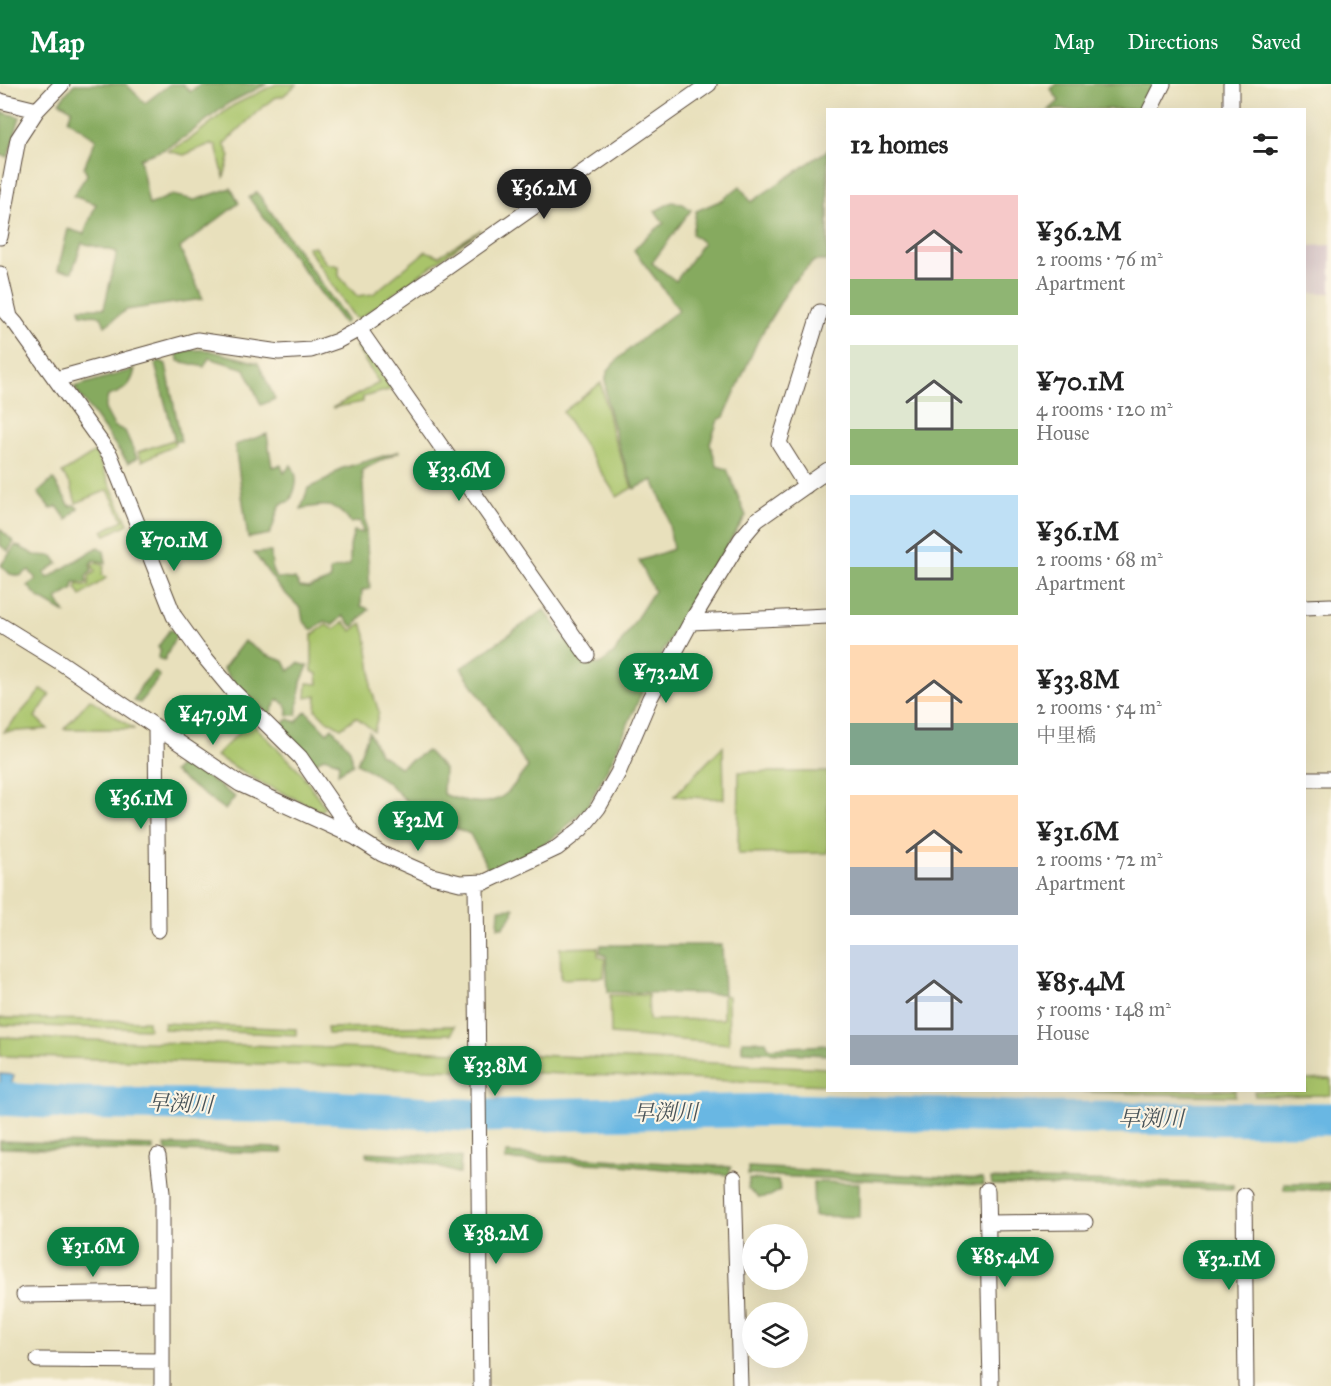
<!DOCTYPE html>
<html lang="en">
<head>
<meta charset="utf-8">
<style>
  body { margin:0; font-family:"IM FELL Great Primer","Noto Serif JP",serif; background:#f2f2f2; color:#222; height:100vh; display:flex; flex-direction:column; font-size:22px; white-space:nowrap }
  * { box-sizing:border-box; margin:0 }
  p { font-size:20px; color:#767676 }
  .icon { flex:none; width:33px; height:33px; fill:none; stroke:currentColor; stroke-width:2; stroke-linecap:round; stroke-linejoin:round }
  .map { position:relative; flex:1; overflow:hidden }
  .drawer { position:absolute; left:826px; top:24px; width:480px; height:984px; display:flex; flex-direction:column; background:#fff; border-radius:0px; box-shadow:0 6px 24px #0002 }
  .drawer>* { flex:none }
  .fabs { position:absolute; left:742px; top:1140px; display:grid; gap:12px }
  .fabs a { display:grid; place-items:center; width:66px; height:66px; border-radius:50%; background:#fff; box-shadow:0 6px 24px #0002; font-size:30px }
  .price { position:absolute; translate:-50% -51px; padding:0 14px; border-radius:21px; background:#0b8043; color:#fff; font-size:20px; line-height:39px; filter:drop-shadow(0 2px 3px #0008) }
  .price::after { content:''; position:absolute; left:50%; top:36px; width:18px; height:14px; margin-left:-9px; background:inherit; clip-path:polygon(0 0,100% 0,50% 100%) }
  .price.current { background:#222; color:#fff }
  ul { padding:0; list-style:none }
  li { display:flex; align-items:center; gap:18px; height:150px; padding:0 24px }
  li span { display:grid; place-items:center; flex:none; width:168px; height:120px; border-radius:0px; color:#555 }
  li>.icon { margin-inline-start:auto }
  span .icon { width:72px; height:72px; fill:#fffc; stroke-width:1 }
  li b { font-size:26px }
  h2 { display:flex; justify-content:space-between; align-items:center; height:72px; padding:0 24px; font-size:26px }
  header { display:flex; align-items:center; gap:36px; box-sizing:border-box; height:84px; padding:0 30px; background:#0b8043; color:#fff }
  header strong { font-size:28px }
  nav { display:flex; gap:33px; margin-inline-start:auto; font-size:21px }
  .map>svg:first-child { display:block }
  .industrial { fill:#d2bdc5 }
  .green { fill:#a9c46b; stroke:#727744; stroke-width:1.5 }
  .forest { fill:#86aa5f; stroke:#606a3e; stroke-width:1.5 }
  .water { fill:#69b7e3; stroke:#527080; stroke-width:1.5 }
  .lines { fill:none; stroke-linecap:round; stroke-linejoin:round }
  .river { stroke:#69b7e3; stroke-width:33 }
  .street-casing { stroke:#554536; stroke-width:17 }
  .street { stroke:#fff; stroke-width:15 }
  .labels { text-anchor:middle; stroke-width:4.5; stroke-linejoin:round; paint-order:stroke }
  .water-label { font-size:22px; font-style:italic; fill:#495459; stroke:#fcf5e5 }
</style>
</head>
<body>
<header>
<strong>Map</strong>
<nav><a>Map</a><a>Directions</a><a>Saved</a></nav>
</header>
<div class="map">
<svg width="1331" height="1302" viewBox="0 0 1331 1302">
  <rect width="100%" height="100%" fill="#fcf5e5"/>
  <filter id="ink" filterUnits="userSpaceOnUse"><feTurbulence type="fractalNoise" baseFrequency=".0167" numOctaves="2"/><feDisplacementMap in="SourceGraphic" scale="12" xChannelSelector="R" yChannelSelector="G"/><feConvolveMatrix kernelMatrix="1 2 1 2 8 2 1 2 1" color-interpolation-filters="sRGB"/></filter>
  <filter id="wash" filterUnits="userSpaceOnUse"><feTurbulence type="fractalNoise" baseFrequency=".008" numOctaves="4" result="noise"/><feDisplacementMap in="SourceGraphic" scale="24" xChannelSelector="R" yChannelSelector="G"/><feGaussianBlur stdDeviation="1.35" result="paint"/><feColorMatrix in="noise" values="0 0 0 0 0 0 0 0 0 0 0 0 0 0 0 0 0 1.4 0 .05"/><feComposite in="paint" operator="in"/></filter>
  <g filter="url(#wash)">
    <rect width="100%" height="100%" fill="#e8e0bc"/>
    <path class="industrial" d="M 1331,161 L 1331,209 L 1305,209 L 1305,162 Z"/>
    <path class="green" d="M 276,0 L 297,0 L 283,12 L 274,14 L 258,27 L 224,60 L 230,72 L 224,93 L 216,62 L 210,60 L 184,71 L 168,67 L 189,56 L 232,22 Z
      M 481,146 L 359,235 L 354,233 L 307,163 L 314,162 L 326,179 L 339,182 L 339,192 L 357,212 L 373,210 L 426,167 L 439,172 Z
      M 361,260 L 392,305 L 363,313 L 363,318 L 332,324 L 379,299 L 356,263 Z
      M 601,299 L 612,348 L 632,404 L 617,413 L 563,328 Z
      M 173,356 L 175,361 L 142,377 L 138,368 Z
      M 95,368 L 128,440 L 106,451 L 103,447 L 123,436 L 108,406 L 76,419 L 71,401 L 62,389 Z
      M 97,478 L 104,482 L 102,491 L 106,494 L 81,512 L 76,504 L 78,500 L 89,502 L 89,492 L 95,488 L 92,481 Z
      M 344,538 L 352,547 L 362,539 L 366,551 L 371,588 L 371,604 L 379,628 L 374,647 L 356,633 L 341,644 L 325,635 L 316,626 L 317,611 L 306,614 L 307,599 L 318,600 L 317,590 L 312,587 L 312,551 L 326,541 L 334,545 Z
      M 42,605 L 50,611 L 35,633 L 48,645 L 4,648 Z
      M 90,615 L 134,645 L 64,645 Z
      M 250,637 L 299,686 L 325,723 L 321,727 L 260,698 L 216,672 Z
      M 723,662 L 724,715 L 673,712 L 674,712 Z
      M 739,688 L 828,688 L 828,769 L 738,770 Z
      M 598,863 L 598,872 L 605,875 L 604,893 L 561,895 L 560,864 Z
      M 610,911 L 648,911 L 649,936 L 723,935 L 723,911 L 728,912 L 729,960 L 611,950 Z
      M 0,934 L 148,937 L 149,945 L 0,941 Z
      M 164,939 L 296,945 L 296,951 L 164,945 Z
      M 454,942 L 452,950 L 328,950 L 327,944 Z
      M 0,953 L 460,968 L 461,986 L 0,972 Z
      M 489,969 L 828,984 L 828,1001 L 490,987 Z
      M 1331,995 L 1331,1011 L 1255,1012 L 1254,1007 L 1305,1006 L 1305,996 Z
      M 1235,1006 L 1235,1012 L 1039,1007 L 1039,1006 Z"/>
    <path class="forest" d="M 74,0 L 126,0 L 145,19 L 170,0 L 183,0 L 190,8 L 200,0 L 267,0 L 229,19 L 185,53 L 165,65 L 140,74 L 149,121 L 172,111 L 195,116 L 231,104 L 239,119 L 180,164 L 203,215 L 126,226 L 105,242 L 101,232 L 81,230 L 80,224 L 104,224 L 117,168 L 82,159 L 72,188 L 58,186 L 68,145 L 84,150 L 96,120 L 73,112 L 87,91 L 84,83 L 96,55 L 68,36 L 72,25 L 59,18 Z
      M 1056,0 L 1157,0 L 1143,25 L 1049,26 L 1059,17 L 1051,5 Z
      M 2,28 L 20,33 L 8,73 L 0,71 Z
      M 828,66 L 828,177 L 814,177 L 792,199 L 759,254 L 724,333 L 718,336 L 710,359 L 717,382 L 727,385 L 746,432 L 685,527 L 646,599 L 613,674 L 588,721 L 561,748 L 533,768 L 489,787 L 470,750 L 419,729 L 386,697 L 357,679 L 369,648 L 379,669 L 400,683 L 427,667 L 444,685 L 443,710 C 463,718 489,725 507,709 C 515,701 521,691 528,683 L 461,584 L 544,526 L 586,580 L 601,580 L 615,568 L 654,507 L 639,477 L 673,465 L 667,429 L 653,396 L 634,405 C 626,382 597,308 608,287 C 615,273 664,238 679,226 L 634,166 L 646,153 L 664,139 L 655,127 L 672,118 L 683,120 L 691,126 L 652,179 L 676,197 L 703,159 L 692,150 L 696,127 L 722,116 L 740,102 L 751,118 Z
      M 257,108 L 347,236 L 344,240 L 249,114 Z
      M 191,266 L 208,266 L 258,279 L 275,315 L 261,321 L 245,285 L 209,274 L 204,283 L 178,277 L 177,268 Z
      M 160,277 L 166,280 L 181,357 L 175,357 L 155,280 Z
      M 135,285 C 132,301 124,308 108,312 L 105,325 L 114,342 L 125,347 L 137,374 L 128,379 L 74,303 Z
      M 267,350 L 272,383 L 281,381 L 284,389 L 291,381 C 300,394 296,404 290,417 L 281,420 C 275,430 275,440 270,450 L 248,454 L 235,361 Z
      M 400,367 L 362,386 L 370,505 L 362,506 L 361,522 L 369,525 L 353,543 L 343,532 L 333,541 L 325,537 L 312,546 L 303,537 L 301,525 L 278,502 L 254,469 L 271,468 L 272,486 L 276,494 L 295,495 L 300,503 L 309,504 L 330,496 L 330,486 L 350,481 L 350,462 L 354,447 L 363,449 L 360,437 L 351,439 C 335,418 326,420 301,425 L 308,404 L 328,395 L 340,385 Z
      M 53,395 L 70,422 L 74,421 L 78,424 L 67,436 L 57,422 L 51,425 L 38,409 Z
      M 0,445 L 14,458 L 8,467 L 0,461 Z
      M 16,461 L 35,471 L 53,472 L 58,479 L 44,489 L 48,494 L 98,463 L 104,467 L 106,479 L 94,476 L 90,480 L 92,487 L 86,492 L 87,499 L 74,498 L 73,505 L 57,515 L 65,529 L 39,514 L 28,502 L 36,495 L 29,486 L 20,492 L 10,490 L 1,481 Z
      M 170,545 L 177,550 L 164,577 L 158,574 L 161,566 L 158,563 Z
      M 244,557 L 266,571 L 284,577 L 289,587 L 298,579 L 308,582 L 301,598 L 297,631 L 288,631 L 286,621 L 278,615 L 268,633 L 242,609 L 223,585 Z
      M 154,587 L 160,592 L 140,619 L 133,617 L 141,602 Z
      M 306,627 L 327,649 L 332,644 L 350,665 L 353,680 L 338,689 L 339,678 L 324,673 L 313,681 L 280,641 L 289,635 L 296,638 Z
      M 184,677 L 235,713 L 225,726 L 173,688 Z
      M 514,824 L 513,830 L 503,843 L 498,843 L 499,825 Z
      M 601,861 L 722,861 L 724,910 L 608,908 L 606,872 L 600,869 Z
      M 742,957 L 766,957 L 769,964 L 828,961 L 828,971 L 742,967 Z
      M 0,1057 L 153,1062 L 153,1067 L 0,1064 Z
      M 165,1061 L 282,1064 L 283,1069 L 166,1067 Z
      M 366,1068 L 461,1073 L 460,1090 L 426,1079 L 367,1073 Z
      M 506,1069 L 731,1083 L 729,1091 L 609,1080 L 505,1076 Z
      M 748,1083 L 983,1095 L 983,1101 L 748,1091 Z
      M 749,1095 L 778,1097 L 781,1106 L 770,1112 L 759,1114 L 748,1105 Z
      M 991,1095 L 1233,1100 L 1233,1105 L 992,1101 Z
      M 813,1098 L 859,1099 L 859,1133 L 814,1132 Z
      M 1284,1099 L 1331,1099 L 1331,1106 L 1284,1106 Z"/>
    <path class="water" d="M 0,990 L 14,991 L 5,1024 L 0,1024 Z"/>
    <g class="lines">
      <path class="river" d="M 0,1015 L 66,1019 L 327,1023 L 482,1032 L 787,1026 L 1046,1034 L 1331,1035"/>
    </g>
  </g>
  <g filter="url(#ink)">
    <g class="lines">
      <defs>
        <path id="street" d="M 1231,0 L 1231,26
          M 0,17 L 37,26
          M 1150,26 L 1163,0
          M 0,153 L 18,55 L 37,26 L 62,0
          M 0,190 L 10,233
          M 0,222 L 16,240 L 110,371 L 174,532 L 197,564 L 231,605 L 300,673 L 355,753
          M 359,245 L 587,571
          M 56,295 L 197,256 L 279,268 L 311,266 L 337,257 L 359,245 L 709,0
          M 806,402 L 779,359 L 820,228
          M 1305,523 L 1331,522
          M 691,538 L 828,532
          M 0,541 L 60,578 L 240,700 L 355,753 L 382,770 L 432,792 L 460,799 L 485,798 L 557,764 L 581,745 L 598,724 L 618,689 L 650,614 L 691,538 L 741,455 L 757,436 L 828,386
          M 156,645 L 158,846
          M 1305,695 L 1331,695
          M 476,800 L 481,1302
          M 158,1072 L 162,1109 L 162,1302
          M 734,1094 L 740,1302
          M 987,1106 L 991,1302
          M 1244,1112 L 1246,1302
          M 988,1139 L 1085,1138
          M 24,1211 L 162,1209
          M 38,1276 L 162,1277"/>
      </defs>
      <use href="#street" class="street-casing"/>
      <use href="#street" class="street"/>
    </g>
  </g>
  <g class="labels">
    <g class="water-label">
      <text transform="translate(180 1019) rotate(2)" y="8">早渕川</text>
      <text transform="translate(665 1028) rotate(-1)" y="8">早渕川</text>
      <text x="1151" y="1042">早渕川</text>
    </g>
  </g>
</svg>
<div class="fabs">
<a><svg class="icon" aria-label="locate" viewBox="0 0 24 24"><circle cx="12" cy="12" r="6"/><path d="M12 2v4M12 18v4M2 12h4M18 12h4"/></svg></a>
<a><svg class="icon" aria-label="layers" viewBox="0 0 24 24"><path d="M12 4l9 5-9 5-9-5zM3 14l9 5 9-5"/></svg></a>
</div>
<b class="price current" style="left:544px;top:136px">¥36.2M</b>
<b class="price" style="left:459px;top:418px">¥33.6M</b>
<b class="price" style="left:174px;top:488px">¥70.1M</b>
<b class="price" style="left:666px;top:620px">¥73.2M</b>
<b class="price" style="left:213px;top:662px">¥47.9M</b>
<b class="price" style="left:141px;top:746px">¥36.1M</b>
<b class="price" style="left:418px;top:768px">¥32M</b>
<b class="price" style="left:495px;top:1013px">¥33.8M</b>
<b class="price" style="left:496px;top:1181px">¥38.2M</b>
<b class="price" style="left:93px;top:1194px">¥31.6M</b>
<b class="price" style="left:1005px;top:1204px">¥85.4M</b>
<b class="price" style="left:1229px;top:1207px">¥32.1M</b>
<section class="drawer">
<h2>12 homes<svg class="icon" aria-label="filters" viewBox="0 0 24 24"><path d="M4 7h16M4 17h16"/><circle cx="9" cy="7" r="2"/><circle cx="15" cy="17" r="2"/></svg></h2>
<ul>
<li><span style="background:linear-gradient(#f6c9c9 70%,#8fb573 0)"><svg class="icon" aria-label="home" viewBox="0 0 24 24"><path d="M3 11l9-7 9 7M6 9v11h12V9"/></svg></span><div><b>¥36.2M</b><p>2 rooms · 76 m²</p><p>Apartment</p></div></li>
<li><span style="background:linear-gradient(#dfe7d0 70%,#8fb573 0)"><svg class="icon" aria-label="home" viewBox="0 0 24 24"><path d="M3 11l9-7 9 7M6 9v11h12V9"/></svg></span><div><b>¥70.1M</b><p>4 rooms · 120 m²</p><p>House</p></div></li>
<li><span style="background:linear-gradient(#bfe0f5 60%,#8fb573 0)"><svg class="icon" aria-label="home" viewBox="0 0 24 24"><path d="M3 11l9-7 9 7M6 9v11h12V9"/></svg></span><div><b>¥36.1M</b><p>2 rooms · 68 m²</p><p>Apartment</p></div></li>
<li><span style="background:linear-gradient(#ffd9b3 65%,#7fa58c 0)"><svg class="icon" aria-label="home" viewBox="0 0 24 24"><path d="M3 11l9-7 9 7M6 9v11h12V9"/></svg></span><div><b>¥33.8M</b><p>2 rooms · 54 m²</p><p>中里橋</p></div></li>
<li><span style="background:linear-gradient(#ffd9b3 60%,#9aa5b1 0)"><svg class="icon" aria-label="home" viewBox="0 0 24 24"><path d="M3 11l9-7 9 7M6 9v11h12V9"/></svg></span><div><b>¥31.6M</b><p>2 rooms · 72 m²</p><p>Apartment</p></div></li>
<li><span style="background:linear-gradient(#c9d6e8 75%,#9aa5b1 0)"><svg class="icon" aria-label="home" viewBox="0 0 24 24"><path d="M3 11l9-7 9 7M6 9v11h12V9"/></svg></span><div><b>¥85.4M</b><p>5 rooms · 148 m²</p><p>House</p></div></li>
</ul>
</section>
</div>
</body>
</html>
